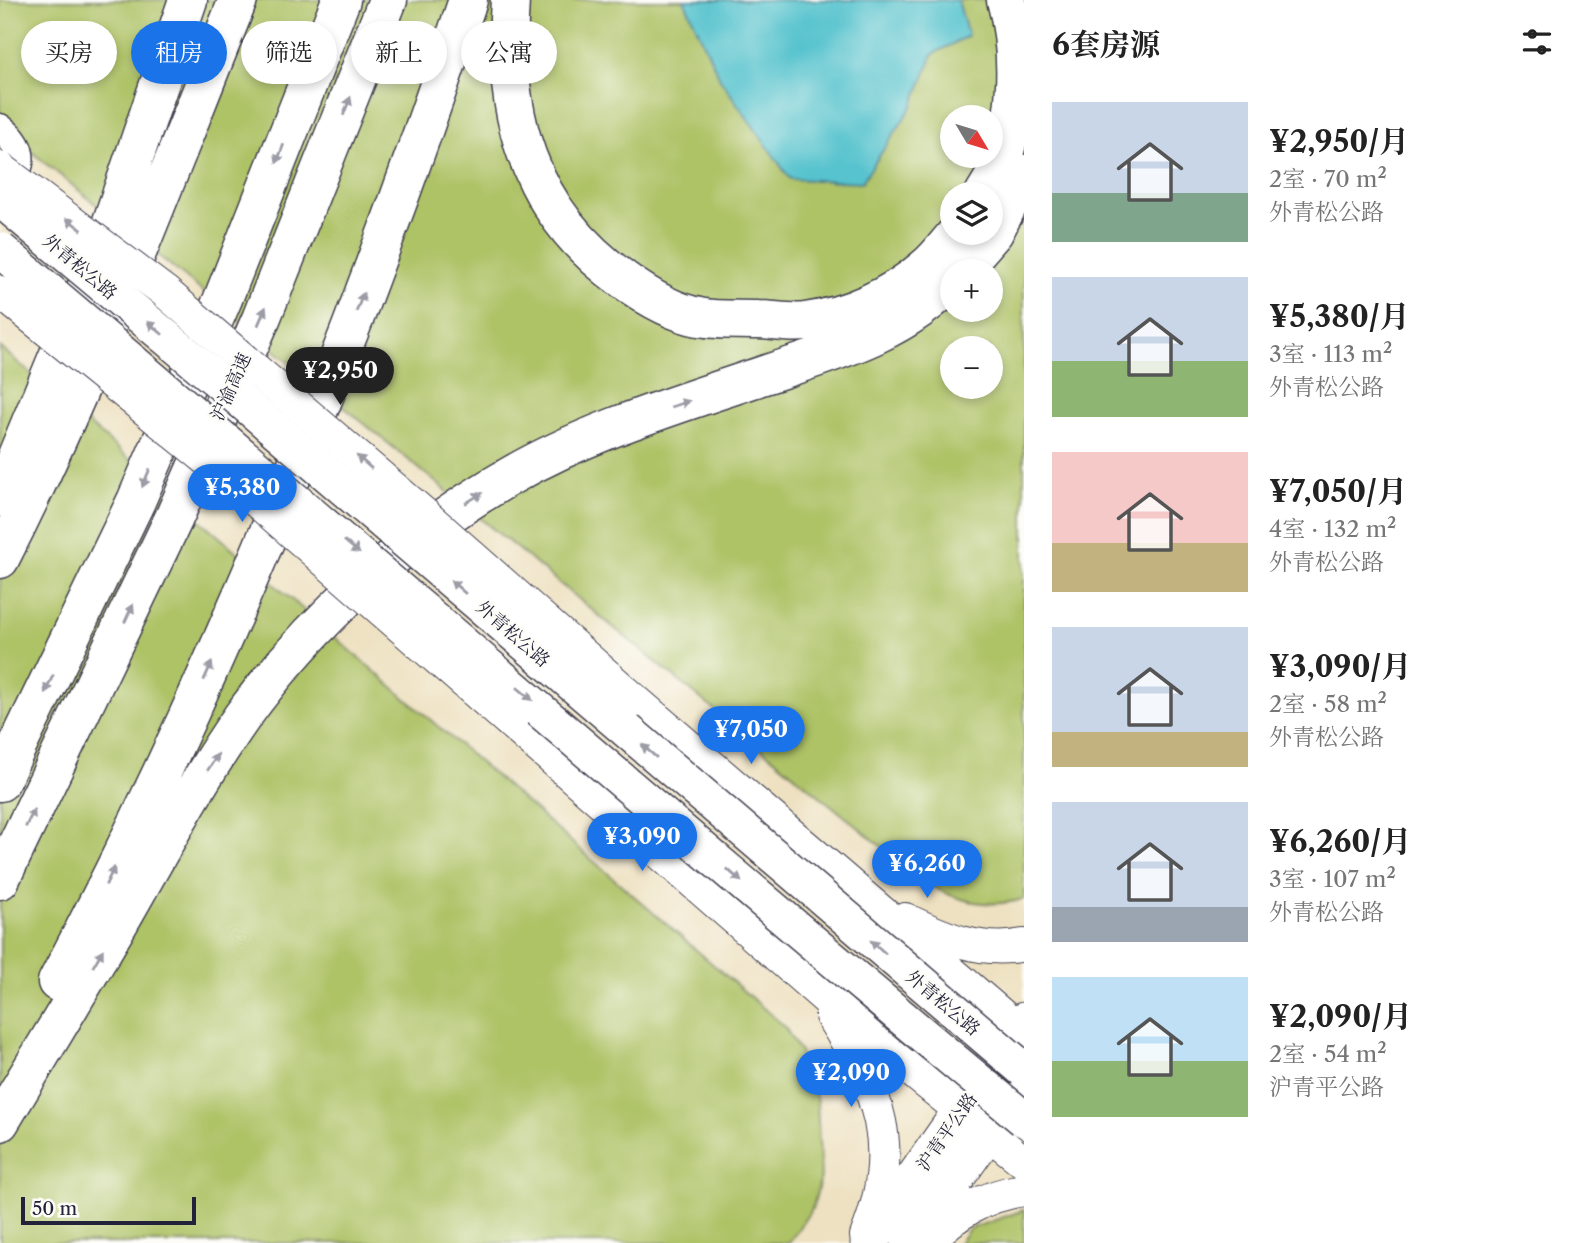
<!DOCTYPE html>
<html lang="zh">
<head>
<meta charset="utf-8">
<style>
  body { margin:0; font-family:"Libre Caslon Text","Noto Serif SC",serif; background:#f6f6f6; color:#222; height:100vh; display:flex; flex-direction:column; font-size:26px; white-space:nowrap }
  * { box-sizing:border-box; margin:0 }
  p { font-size:23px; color:#767676 }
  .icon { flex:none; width:38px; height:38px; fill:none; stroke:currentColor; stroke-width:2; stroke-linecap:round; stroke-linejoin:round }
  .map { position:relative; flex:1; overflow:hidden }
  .details { display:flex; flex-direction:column; background:#fff; width:560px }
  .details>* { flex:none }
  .banner { position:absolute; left:21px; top:21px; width:665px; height:63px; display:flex; gap:14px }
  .needle { width:46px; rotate:128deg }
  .buttons { position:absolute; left:940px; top:105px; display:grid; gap:14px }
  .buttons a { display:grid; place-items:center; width:63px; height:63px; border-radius:50%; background:#fff; box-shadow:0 4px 10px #0003; font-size:35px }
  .scale { position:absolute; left:21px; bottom:18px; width:175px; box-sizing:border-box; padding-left:7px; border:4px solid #22223b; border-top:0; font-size:19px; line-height:24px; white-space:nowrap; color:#22223b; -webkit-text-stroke:5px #fdfcf7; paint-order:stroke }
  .price { position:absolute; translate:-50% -60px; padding:0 16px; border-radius:24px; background:#1a73e8; color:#fff; font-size:23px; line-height:46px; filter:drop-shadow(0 2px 4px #0008) }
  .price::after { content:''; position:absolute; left:50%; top:42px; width:21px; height:16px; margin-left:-10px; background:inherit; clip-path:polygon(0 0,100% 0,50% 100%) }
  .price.selected { background:#222; color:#fff }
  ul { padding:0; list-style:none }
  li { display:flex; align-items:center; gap:21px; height:175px; padding:0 28px }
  li span { display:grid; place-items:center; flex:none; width:196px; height:140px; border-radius:0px; color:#555 }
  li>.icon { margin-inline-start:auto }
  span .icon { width:84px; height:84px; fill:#fffc; stroke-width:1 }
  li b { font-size:30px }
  h2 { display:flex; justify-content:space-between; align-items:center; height:84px; padding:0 28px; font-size:30px }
  .pill { padding:0 24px; border-radius:32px; background:#fff; box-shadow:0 4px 10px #0003; font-size:24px; line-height:63px }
  .pill.selected { background:#1a73e8; color:#fff }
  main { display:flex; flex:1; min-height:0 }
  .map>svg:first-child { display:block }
  .green { fill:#aec266; stroke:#687250; stroke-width:2; fill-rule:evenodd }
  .water { fill:#56c3ce; stroke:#3c7284; stroke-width:2 }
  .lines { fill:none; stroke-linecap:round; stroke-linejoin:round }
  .tertiary-casing { stroke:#413f4f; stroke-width:31 }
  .secondary-casing { stroke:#413f4f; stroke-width:34 }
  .trunk-casing { stroke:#413f4f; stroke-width:39 }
  .motorway-casing { stroke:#413f4f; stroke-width:41 }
  .tertiary { stroke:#fff; stroke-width:28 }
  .secondary { stroke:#fff; stroke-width:32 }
  .trunk { stroke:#fff; stroke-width:37 }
  .motorway { stroke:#fff; stroke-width:38 }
  .secondary-bridge-casing { stroke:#413f4f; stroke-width:34; stroke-linecap:butt }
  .primary-bridge-casing { stroke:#413f4f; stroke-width:38; stroke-linecap:butt }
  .secondary-bridge { stroke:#fff; stroke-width:32 }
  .primary-bridge { stroke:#fff; stroke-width:35 }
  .oneway { fill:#9c9ca7 }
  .labels { text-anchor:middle; stroke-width:5; stroke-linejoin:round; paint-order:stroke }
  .street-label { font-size:18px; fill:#22223b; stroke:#fdfcf7 }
</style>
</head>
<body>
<main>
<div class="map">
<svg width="1024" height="1243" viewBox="0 0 1024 1243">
  <rect width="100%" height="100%" fill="#fdfcf7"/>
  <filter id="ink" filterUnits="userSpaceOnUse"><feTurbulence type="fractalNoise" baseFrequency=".0143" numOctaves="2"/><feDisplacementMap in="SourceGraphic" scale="14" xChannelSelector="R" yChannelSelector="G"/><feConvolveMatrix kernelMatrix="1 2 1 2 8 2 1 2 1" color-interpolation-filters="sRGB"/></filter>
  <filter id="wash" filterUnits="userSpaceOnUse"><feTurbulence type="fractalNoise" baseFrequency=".00686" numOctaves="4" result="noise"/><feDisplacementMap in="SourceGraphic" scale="28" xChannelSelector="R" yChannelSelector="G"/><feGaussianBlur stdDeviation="1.57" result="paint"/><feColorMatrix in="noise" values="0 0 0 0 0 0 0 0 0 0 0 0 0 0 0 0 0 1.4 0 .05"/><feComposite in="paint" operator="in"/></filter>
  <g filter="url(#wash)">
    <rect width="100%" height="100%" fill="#eee1c1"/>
    <path class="green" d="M 0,0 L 1024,0 L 1024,899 C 987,909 957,902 925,882 L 0,126 ZM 952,117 L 990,117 L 990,156 L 952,156 ZM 952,194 L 990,194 L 990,233 L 952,233 ZM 952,271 L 990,271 L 990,310 L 952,310 ZM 952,348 L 990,348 L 990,387 L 952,387 Z
      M 0,347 L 784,1026 L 809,1067 L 817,1102 L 821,1177 L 813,1207 L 789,1243 L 0,1243 Z
      M 1024,1210 L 1024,1243 L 959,1243 L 969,1229 Z"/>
    <path class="water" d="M 684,0 L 958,0 L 968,36 L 933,54 L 913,105 L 862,182 L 790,179 L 720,79 Z"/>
  </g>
  <g filter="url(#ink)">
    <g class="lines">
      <defs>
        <path id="tertiary" d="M 0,128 C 30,151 21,169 2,195"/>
        <path id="secondary" d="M 636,701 L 1024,1034
          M 511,723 L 872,1039 L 1024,1162
          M 905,919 C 942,937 981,954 1024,945
          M 831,1016 C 879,1092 902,1148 866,1236
          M 926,1243 C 954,1215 984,1195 1024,1190"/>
        <path id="trunk" d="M 869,1243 L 1024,1021
          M 910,1243 L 1024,1081"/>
        <path id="motorway" d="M 510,0 C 502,114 527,211 624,280 C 646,296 672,312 699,317 C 718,321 739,319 758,320 C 773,320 790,324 805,322 C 848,316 893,296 925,268 C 937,259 947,244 957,233
          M 984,194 C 990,184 998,172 1002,161 C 1018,111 1020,50 1006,0
          M 960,271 L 994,232 L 1024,174
          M 0,497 L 104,245 L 188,0
          M 0,559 C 92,378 162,188 238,0
          M 0,782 L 136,501 L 222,301 L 341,0
          M 0,880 L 174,518 L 261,319 L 388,0
          M 57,982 C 223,668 356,336 468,0
          M 0,1122 C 39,1057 78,993 116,928 C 157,857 195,784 242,717 C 313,619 407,535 512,475 C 587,432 670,407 752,379 C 820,356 903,336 952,280"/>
      </defs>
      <use href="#tertiary" class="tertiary-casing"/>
      <use href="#secondary" class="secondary-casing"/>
      <use href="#trunk" class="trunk-casing"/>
      <use href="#motorway" class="motorway-casing"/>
      <use href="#tertiary" class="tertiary"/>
      <use href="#secondary" class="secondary"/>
      <use href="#trunk" class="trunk"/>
      <use href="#motorway" class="motorway"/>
      <defs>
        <path id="secondary-bridge" d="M 0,168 L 164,291 L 423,513 L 636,701
          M 0,292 L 225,474 L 511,723"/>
        <path id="primary-bridge" d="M 0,199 L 216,379 L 1024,1070
          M 0,250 C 343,538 679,834 1024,1119"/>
      </defs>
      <use href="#secondary-bridge" class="secondary-bridge-casing"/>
      <use href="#primary-bridge" class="primary-bridge-casing"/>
      <use href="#secondary-bridge" class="secondary-bridge"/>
      <use href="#primary-bridge" class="primary-bridge"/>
    </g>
    <defs><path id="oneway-solid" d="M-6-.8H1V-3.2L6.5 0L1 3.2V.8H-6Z" transform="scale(1.75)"/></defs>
    <g class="oneway">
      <use href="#oneway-solid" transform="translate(347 106) rotate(-69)"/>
      <use href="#oneway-solid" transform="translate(280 154) rotate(111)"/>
      <use href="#oneway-solid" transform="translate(74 224) rotate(-143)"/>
      <use href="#oneway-solid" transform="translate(360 302) rotate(-69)"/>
      <use href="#oneway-solid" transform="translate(262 316) rotate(-67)"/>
      <use href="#oneway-solid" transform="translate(155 328) rotate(-140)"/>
      <use href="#oneway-solid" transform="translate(680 404) rotate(-19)"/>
      <use href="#oneway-solid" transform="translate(364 462) rotate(-139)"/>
      <use href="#oneway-solid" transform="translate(146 478) rotate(113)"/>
      <use href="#oneway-solid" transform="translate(474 498) rotate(-32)"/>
      <use href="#oneway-solid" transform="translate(352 547) rotate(40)"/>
      <use href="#oneway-solid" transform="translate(458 587) rotate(-139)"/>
      <use href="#oneway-solid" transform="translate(129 613) rotate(-65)"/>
      <use href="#oneway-solid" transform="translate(208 671) rotate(-66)"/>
      <use href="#oneway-solid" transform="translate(49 684) rotate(115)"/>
      <use href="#oneway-solid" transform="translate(525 694) rotate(40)"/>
      <use href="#oneway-solid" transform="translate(649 751) rotate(-139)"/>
      <use href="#oneway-solid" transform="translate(213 762) rotate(-57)"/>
      <use href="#oneway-solid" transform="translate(30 818) rotate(-64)"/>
      <use href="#oneway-solid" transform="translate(734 875) rotate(41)"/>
      <use href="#oneway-solid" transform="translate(110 876) rotate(-64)"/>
      <use href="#oneway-solid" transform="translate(878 947) rotate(-139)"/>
      <use href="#oneway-solid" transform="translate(98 958) rotate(-60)"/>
    </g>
  </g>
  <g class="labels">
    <g class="street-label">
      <text transform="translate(80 267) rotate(40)" y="6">外青松公路</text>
      <text transform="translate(231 387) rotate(-66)" y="6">沪渝高速</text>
      <text transform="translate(513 634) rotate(41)" y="6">外青松公路</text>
      <text transform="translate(943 1003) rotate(40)" y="6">外青松公路</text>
      <text transform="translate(947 1132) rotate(-55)" y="6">沪青平公路</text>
    </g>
  </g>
</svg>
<div class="buttons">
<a><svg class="needle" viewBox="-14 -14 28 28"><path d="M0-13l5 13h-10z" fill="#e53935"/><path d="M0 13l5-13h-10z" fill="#767676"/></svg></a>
<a><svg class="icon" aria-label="layers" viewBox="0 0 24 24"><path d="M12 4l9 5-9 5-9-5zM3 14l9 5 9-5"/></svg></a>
<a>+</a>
<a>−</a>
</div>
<div class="scale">50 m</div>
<b class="price selected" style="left:340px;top:407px">¥2,950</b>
<b class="price" style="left:242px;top:524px">¥5,380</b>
<b class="price" style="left:751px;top:766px">¥7,050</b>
<b class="price" style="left:642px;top:873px">¥3,090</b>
<b class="price" style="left:927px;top:900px">¥6,260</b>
<b class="price" style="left:851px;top:1109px">¥2,090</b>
<div class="banner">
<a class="pill">买房</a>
<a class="pill selected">租房</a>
<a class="pill">筛选</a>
<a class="pill">新上</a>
<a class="pill">公寓</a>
</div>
</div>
<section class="details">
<h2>6套房源<svg class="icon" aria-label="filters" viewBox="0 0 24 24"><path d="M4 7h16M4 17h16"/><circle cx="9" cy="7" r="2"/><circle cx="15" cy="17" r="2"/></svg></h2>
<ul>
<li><span style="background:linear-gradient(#c9d6e8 65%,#7fa58c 0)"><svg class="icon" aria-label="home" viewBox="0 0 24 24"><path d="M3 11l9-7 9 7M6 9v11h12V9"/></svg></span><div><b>¥2,950/月</b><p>2室 · 70 m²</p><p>外青松公路</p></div></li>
<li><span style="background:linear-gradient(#c9d6e8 60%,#8fb573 0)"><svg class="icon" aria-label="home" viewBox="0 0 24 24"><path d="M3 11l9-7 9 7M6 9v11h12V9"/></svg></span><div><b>¥5,380/月</b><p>3室 · 113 m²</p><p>外青松公路</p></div></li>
<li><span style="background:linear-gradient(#f6c9c9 65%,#c2b280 0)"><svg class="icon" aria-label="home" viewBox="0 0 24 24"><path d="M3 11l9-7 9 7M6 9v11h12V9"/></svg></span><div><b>¥7,050/月</b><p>4室 · 132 m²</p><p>外青松公路</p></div></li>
<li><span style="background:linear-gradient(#c9d6e8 75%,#c2b280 0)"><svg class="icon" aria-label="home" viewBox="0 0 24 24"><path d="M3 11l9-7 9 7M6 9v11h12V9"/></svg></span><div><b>¥3,090/月</b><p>2室 · 58 m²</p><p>外青松公路</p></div></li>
<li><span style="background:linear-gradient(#c9d6e8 75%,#9aa5b1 0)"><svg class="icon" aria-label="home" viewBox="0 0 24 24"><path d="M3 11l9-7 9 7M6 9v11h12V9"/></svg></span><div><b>¥6,260/月</b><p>3室 · 107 m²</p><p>外青松公路</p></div></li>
<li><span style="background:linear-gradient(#bfe0f5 60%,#8fb573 0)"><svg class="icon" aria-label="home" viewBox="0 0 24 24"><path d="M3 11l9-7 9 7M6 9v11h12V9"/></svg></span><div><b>¥2,090/月</b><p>2室 · 54 m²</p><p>沪青平公路</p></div></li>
</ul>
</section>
</main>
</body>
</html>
